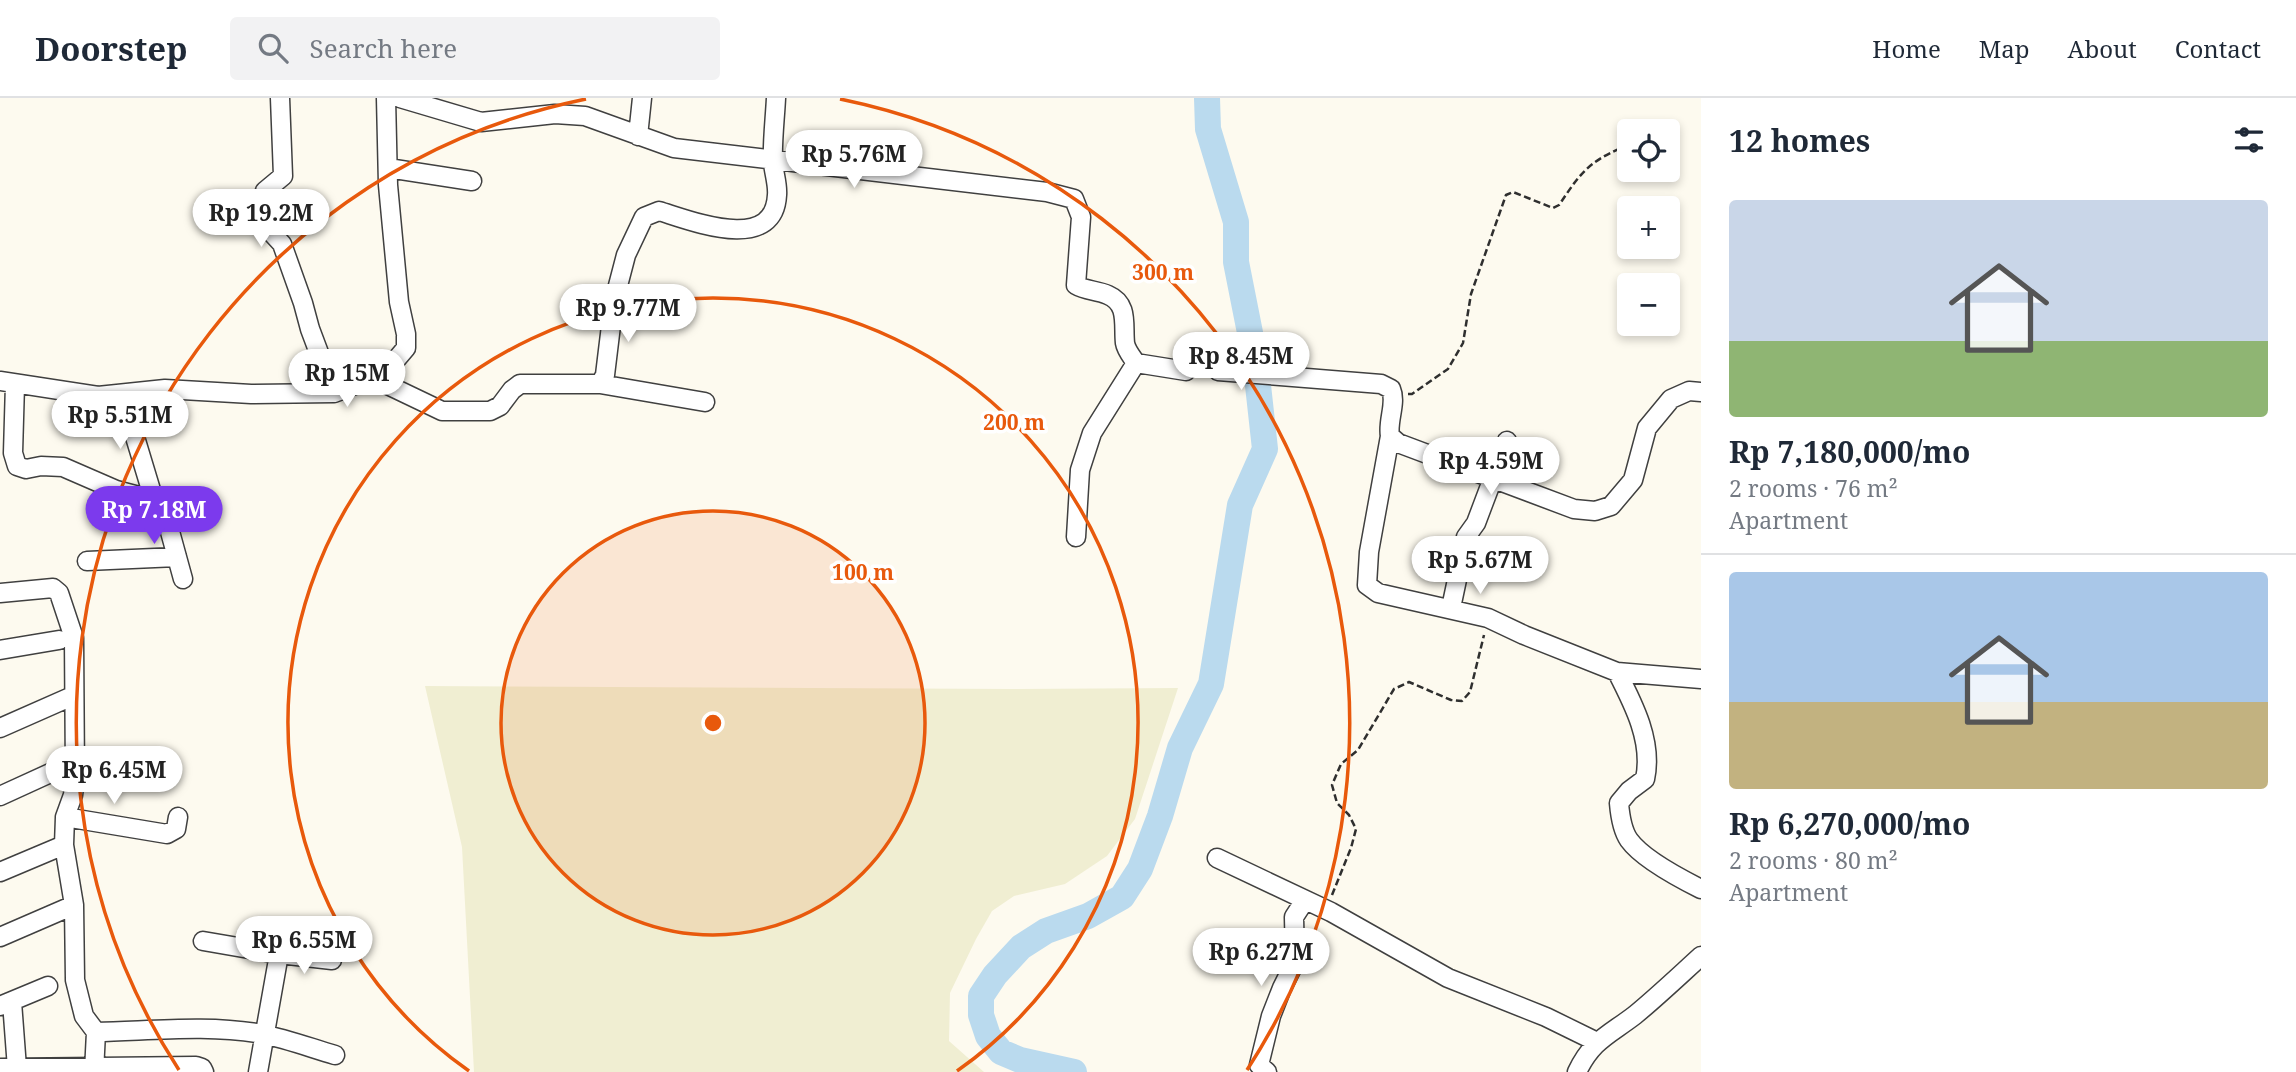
<!DOCTYPE html>
<html lang="en">
<head>
<meta charset="utf-8">
<style>
  body { margin:0; font-family:"Noto Serif",serif; background:#f2f2f3; color:#1f2937; height:100vh; display:flex; flex-direction:column; font-size:26px; white-space:nowrap }
  * { box-sizing:border-box; margin:0 }
  p { font-size:23px; color:#747a83 }
  .icon { flex:none; width:38px; height:38px; fill:none; stroke:currentColor; stroke-width:2; stroke-linecap:round; stroke-linejoin:round }
  .map { position:relative; flex:1; overflow:hidden }
  .details { display:flex; flex-direction:column; background:#fff; width:595px }
  .details>* { flex:none }
  .controls { position:absolute; left:1617px; top:21px; display:grid; gap:14px }
  .controls a { display:grid; place-items:center; width:63px; height:63px; border-radius:7px; background:#fff; box-shadow:0 4px 10px #0003; font-size:35px }
  .price { position:absolute; translate:-50% -60px; padding:0 16px; border-radius:24px; background:#fff; color:#222; font-size:23px; line-height:46px; filter:drop-shadow(0 2px 4px #0008) }
  .price::after { content:''; position:absolute; left:50%; top:42px; width:21px; height:16px; margin-left:-10px; background:inherit; clip-path:polygon(0 0,100% 0,50% 100%) }
  .price.active { background:#7c3aed; color:#fff }
  ul { padding:0; list-style:none }
  li { display:grid; align-content:center; gap:14px; height:371px; padding:0 28px }
  li+li { border-top:2px solid #e0e1e3 }
  li span { display:grid; place-items:center; height:217px; border-radius:7px; color:#555 }
  li>.icon { margin-inline-start:auto }
  span .icon { width:126px; height:126px; fill:#fffc; stroke-width:1 }
  li b { font-size:30px }
  h2 { display:flex; justify-content:space-between; align-items:center; height:84px; padding:0 28px; font-size:30px }
  header { display:flex; align-items:center; gap:42px; box-sizing:border-box; height:98px; padding:0 35px; background:#fff; border-bottom:2px solid #e0e1e3 }
  header strong { font-size:33px }
  nav { display:flex; gap:38px; margin-inline-start:auto; font-size:24px }
  .search { width:490px; height:63px; background:#f2f2f3; display:flex; align-items:center; gap:18px; box-sizing:border-box; padding:0 24px; border-radius:7px; color:#747a83; font-size:26px }
  main { display:flex; flex:1; min-height:0 }
  .map>svg:first-child { display:block }
  .farmland { fill:#f0eed2 }
  .lines { fill:none; stroke-linecap:round; stroke-linejoin:round }
  .river { stroke:#badaee; stroke-width:26 }
  .minor-casing { stroke:#404040; stroke-width:21 }
  .path { stroke:#2f2f2f; stroke-width:2.5; stroke-dasharray:7 3.5; stroke-linecap:butt }
  .minor { stroke:#fff; stroke-width:18 }
  .ring { fill:none; stroke:#e8590c; stroke-width:3.5 }
  .centre { fill:#e8590c; stroke:#fff; stroke-width:3.5 }
  .ring-label { font-size:21px; text-anchor:middle; font-weight:bold; fill:#e8590c; stroke:#fff; stroke-width:7; stroke-linejoin:round; paint-order:stroke }
</style>
</head>
<body>
<header>
<strong>Doorstep</strong>
<div class="search"><svg class="icon" aria-label="search" viewBox="0 0 24 24"><circle cx="10" cy="10" r="6"/><path d="M15 15l6 6"/></svg>Search here</div>
<nav><a>Home</a><a>Map</a><a>About</a><a>Contact</a></nav>
</header>
<main>
<div class="map">
<svg width="1701" height="974" viewBox="0 0 1701 974">
  <rect width="100%" height="100%" fill="#fdfaef"/>
  <path class="farmland" d="M 425,588 L 1013,591 L 1178,590 L 1135,721 L 1107,758 L 1065,786 L 1014,798 L 992,813 L 976,841 L 950,895 L 949,943 L 984,974 L 474,974 L 462,749 Z"/>
  <g class="lines">
    <path class="river" d="M 1074,974 L 1020,962 L 1001,954 L 988,938 L 981,917 L 981,898 L 995,877 L 1021,849 L 1046,833 L 1088,818 L 1122,799 L 1140,771 L 1160,718 L 1180,650 L 1211,586 L 1240,407 L 1265,351 L 1255,260 L 1236,164 L 1236,124 L 1208,31 L 1207,0"/>
    <defs>
      <path id="minor" d="M 280,0 L 283,78 L 265,93 L 264,108 L 270,133 L 282,146 L 303,205 L 310,231 L 334,295
        M 400,0 L 481,24 L 555,16 L 585,18 L 674,50 L 1047,94 L 1074,101 L 1081,119 L 1076,187 C 1086,193 1097,192 1108,197 C 1129,206 1123,227 1125,245 C 1126,252 1132,259 1136,265 L 1186,273
        M 638,38 L 642,0
        M 388,70 L 472,83
        M 1218,273 L 1381,286 L 1391,291 C 1397,305 1387,323 1390,338 L 1398,345 L 1574,411 L 1595,413 L 1611,408 L 1633,382 L 1647,330 L 1671,301 L 1689,293 L 1701,294
        M 373,280 L 442,313 L 490,313 L 500,308 L 512,292 L 520,286 L 600,286 L 605,277 L 614,203 L 626,157 L 644,119 L 659,113 C 692,123 774,156 777,97 C 778,87 774,75 773,65 C 772,44 775,21 776,0
        M 0,283 L 98,298 L 165,291 L 251,296 L 334,295 L 373,280 L 389,270 L 406,250 L 406,236 L 399,204 L 388,87 L 386,0
        M 15,286 L 13,355 L 17,368 L 26,371 L 41,368 L 63,369 L 116,392 L 154,402
        M 600,286 L 705,304
        M 126,295 L 135,339 L 154,402 L 169,430 L 183,481
        M 1390,338 L 1369,454 L 1367,487 L 1378,495 L 1488,520 L 1524,537 L 1617,574 L 1701,581
        M 1498,382 L 1507,343
        M 1076,439 L 1080,372 L 1092,335 L 1136,265
        M 87,463 L 177,459
        M 0,495 L 53,490 L 59,495 L 74,540 L 75,680 L 73,697 L 65,719 L 64,747 L 74,807 L 75,882 L 84,918 L 96,934 L 94,974
        M 1451,510 L 1466,439 L 1476,425 L 1493,380
        M 0,552 L 59,542
        M 1617,574 C 1634,607 1653,644 1645,681 L 1629,693 L 1619,705 C 1620,717 1622,732 1629,742 C 1642,760 1681,781 1701,791
        M 0,630 L 68,600
        M 0,698 L 70,666
        M 65,719 L 167,736 L 176,731 L 178,719
        M 1217,760 L 1331,814 L 1448,880 L 1546,919 L 1597,944
        M 0,774 L 64,747
        M 0,839 L 74,807
        M 203,843 L 279,856 L 258,974
        M 279,856 L 332,862
        M 12,904 L 17,970
        M 0,908 L 48,888
        M 96,934 C 150,933 208,926 262,936 C 287,941 311,950 335,957
        M 0,970 L 196,968 L 202,970 L 204,974
        M 1267,974 L 1259,967 L 1271,918 L 1282,890 L 1295,864 L 1294,819 L 1305,802
        M 1577,974 C 1592,942 1609,937 1635,917 C 1658,898 1679,878 1701,858"/>
    </defs>
    <use href="#minor" class="minor-casing"/>
    <path class="path" d="M 1408,296 L 1412,296 L 1448,271 L 1463,245 L 1471,196 L 1506,97 L 1513,94 L 1553,110 L 1559,107 C 1580,76 1587,65 1621,50
      M 1332,797 L 1351,750 L 1356,731 L 1349,717 L 1337,705 L 1332,687 L 1341,666 L 1358,652 L 1394,591 L 1409,584 L 1451,602 L 1462,603 L 1470,594 L 1484,537"/>
    <use href="#minor" class="minor"/>
  </g>
  <circle cx="713" cy="625" r="212" fill="#e8590c" fill-opacity=".12"/>
  <g class="ring">
    <circle cx="713" cy="625" r="212"/>
    <path d="M469 973A425 425 0 1 1 957 973"/>
    <path d="M179 972A637 637 0 0 1 586 1M840 1A637 637 0 0 1 1247 972"/>
  </g>
  <circle cx="713" cy="625" r="10" class="centre"/>
  <g class="ring-label">
    <text x="1163" y="182">300 m</text>
    <text x="1014" y="332">200 m</text>
    <text x="863" y="482">100 m</text>
  </g>
</svg>
<div class="controls">
<a><svg class="icon" aria-label="locate" viewBox="0 0 24 24"><circle cx="12" cy="12" r="6"/><path d="M12 2v4M12 18v4M2 12h4M18 12h4"/></svg></a>
<a>+</a>
<a>−</a>
</div>
<b class="price" style="left:854px;top:92px">Rp 5.76M</b>
<b class="price" style="left:261px;top:151px">Rp 19.2M</b>
<b class="price" style="left:628px;top:246px">Rp 9.77M</b>
<b class="price" style="left:1241px;top:294px">Rp 8.45M</b>
<b class="price" style="left:347px;top:311px">Rp 15M</b>
<b class="price" style="left:120px;top:353px">Rp 5.51M</b>
<b class="price" style="left:1491px;top:399px">Rp 4.59M</b>
<b class="price active" style="left:154px;top:448px">Rp 7.18M</b>
<b class="price" style="left:1480px;top:498px">Rp 5.67M</b>
<b class="price" style="left:114px;top:708px">Rp 6.45M</b>
<b class="price" style="left:304px;top:878px">Rp 6.55M</b>
<b class="price" style="left:1261px;top:890px">Rp 6.27M</b>
</div>
<section class="details">
<h2>12 homes<svg class="icon" aria-label="filters" viewBox="0 0 24 24"><path d="M4 7h16M4 17h16"/><circle cx="9" cy="7" r="2"/><circle cx="15" cy="17" r="2"/></svg></h2>
<ul>
<li><span style="background:linear-gradient(#c9d6e8 65%,#8fb573 0)"><svg class="icon" aria-label="home" viewBox="0 0 24 24"><path d="M3 11l9-7 9 7M6 9v11h12V9"/></svg></span><div><b>Rp 7,180,000/mo</b><p>2 rooms · 76 m²</p><p>Apartment</p></div></li>
<li><span style="background:linear-gradient(#a9c7e8 60%,#c2b280 0)"><svg class="icon" aria-label="home" viewBox="0 0 24 24"><path d="M3 11l9-7 9 7M6 9v11h12V9"/></svg></span><div><b>Rp 6,270,000/mo</b><p>2 rooms · 80 m²</p><p>Apartment</p></div></li>
</ul>
</section>
</main>
</body>
</html>
